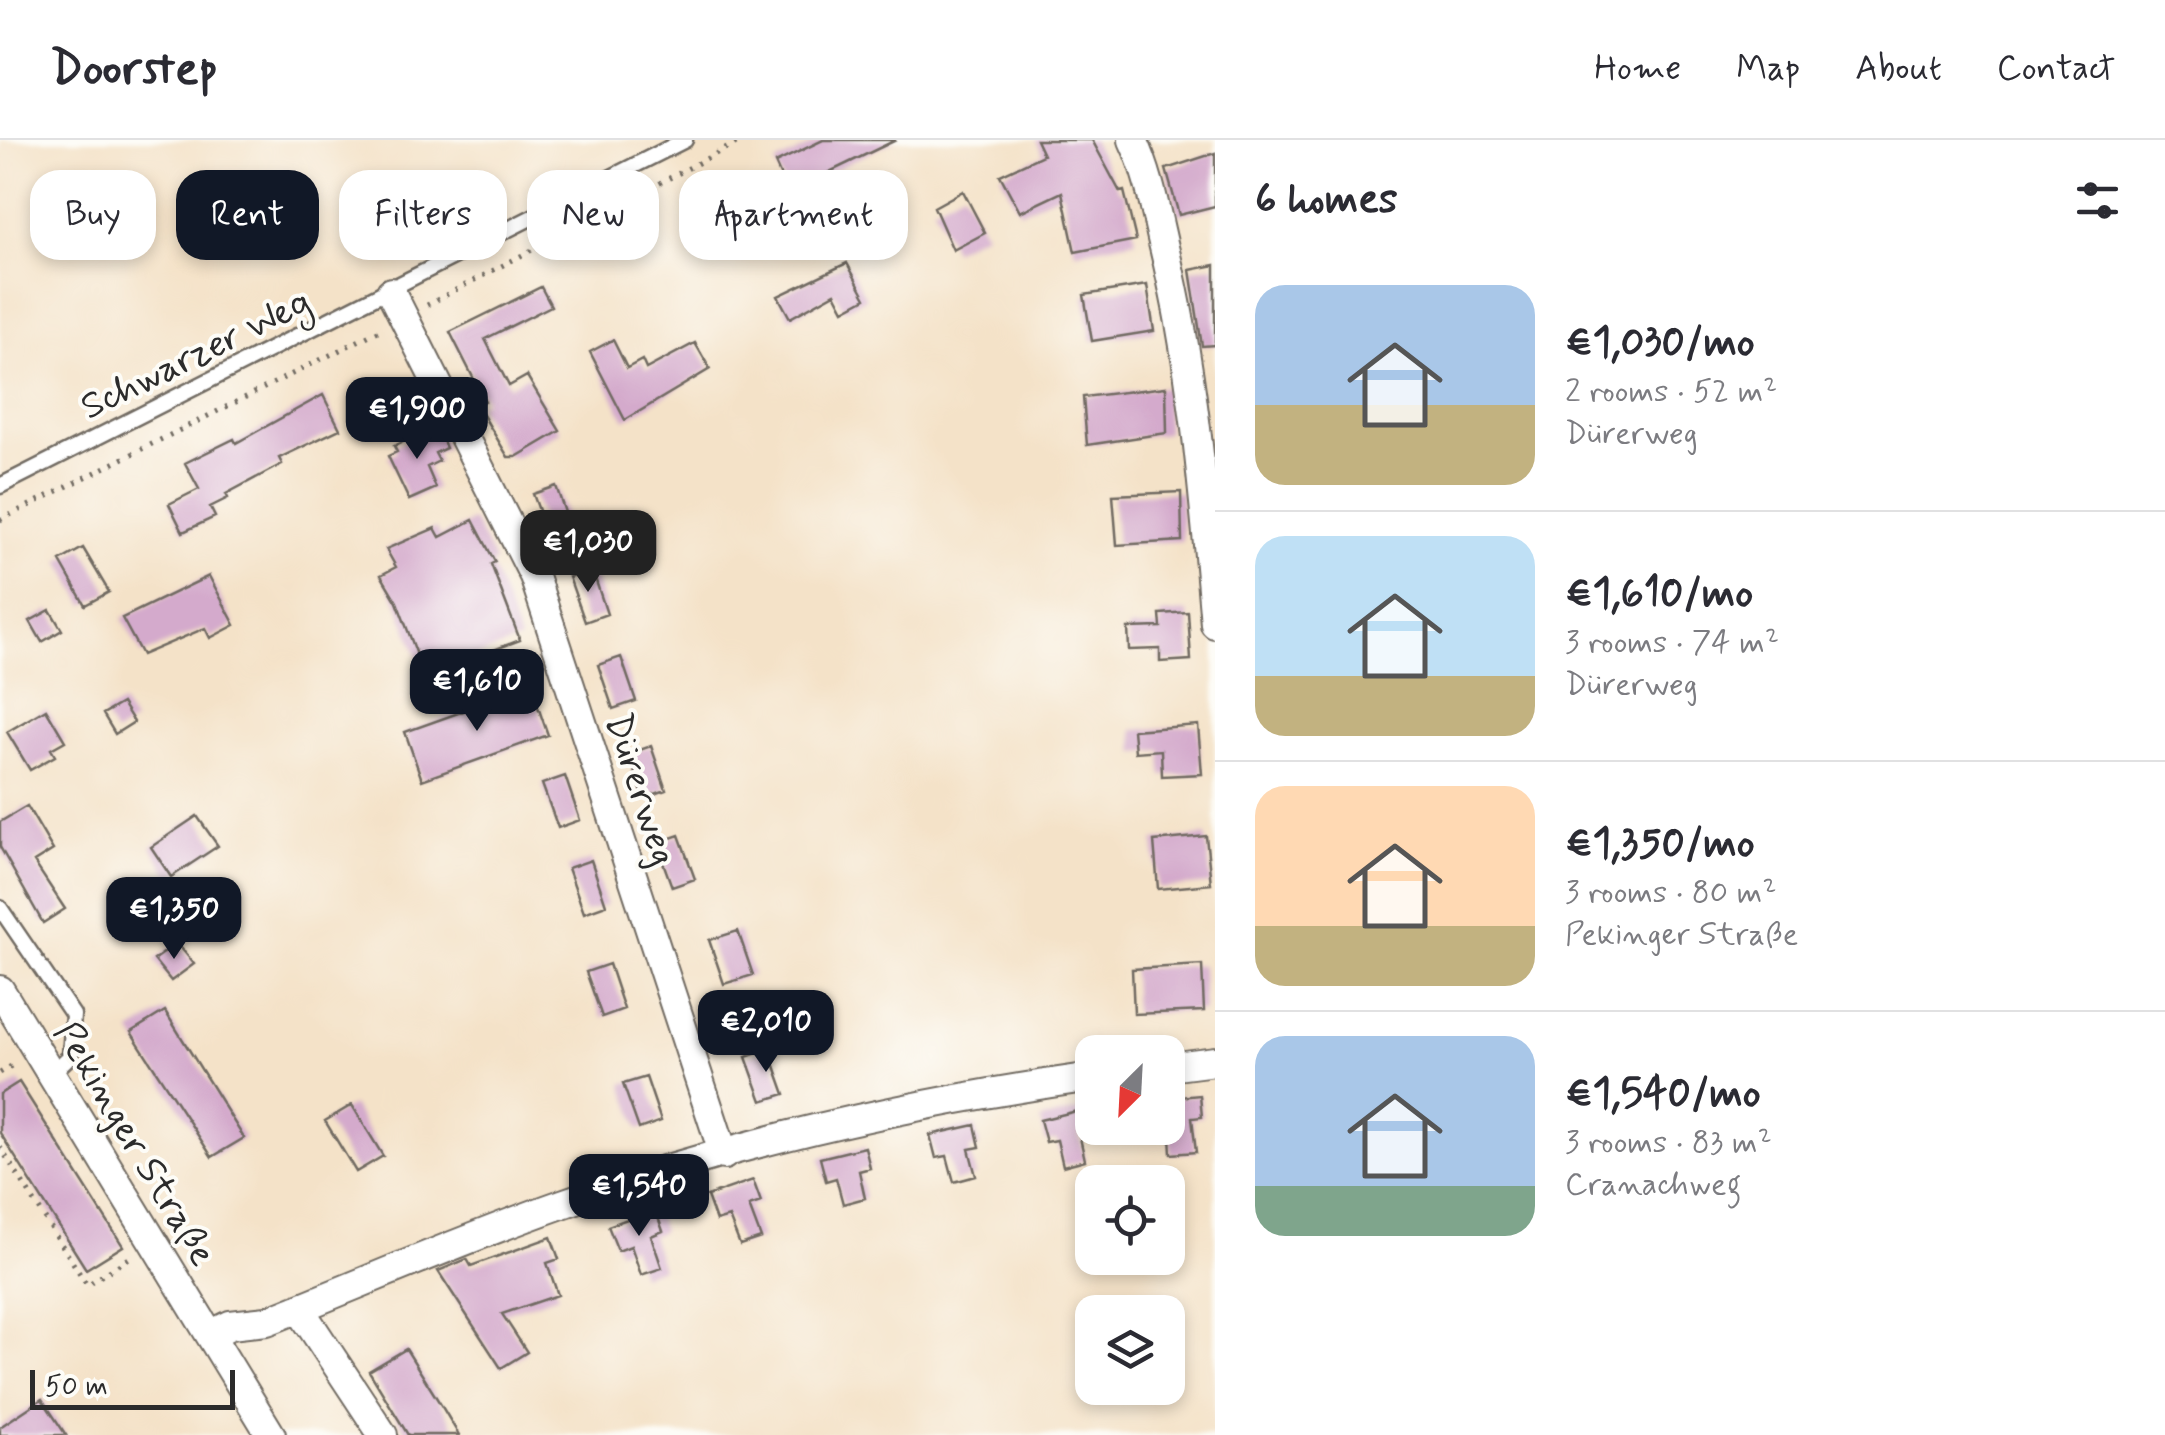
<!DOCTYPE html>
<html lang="en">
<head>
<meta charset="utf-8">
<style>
  body { margin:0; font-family:Mynerve,sans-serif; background:#f7f7f7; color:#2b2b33; height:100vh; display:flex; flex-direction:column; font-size:38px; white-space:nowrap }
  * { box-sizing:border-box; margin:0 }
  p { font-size:32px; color:#7c7c81 }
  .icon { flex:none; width:55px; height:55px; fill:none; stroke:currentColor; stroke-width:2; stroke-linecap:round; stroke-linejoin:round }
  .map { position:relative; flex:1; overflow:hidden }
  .sheet { display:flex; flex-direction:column; background:#fff; width:950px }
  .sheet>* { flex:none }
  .banner { position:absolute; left:30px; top:30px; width:950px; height:90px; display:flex; gap:20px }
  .needle { width:65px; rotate:204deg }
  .tools { position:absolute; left:1075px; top:895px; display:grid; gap:20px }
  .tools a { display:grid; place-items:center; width:110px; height:110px; border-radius:20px; background:#fff; box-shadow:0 5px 15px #0003; font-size:50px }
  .scale { position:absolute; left:30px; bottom:25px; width:205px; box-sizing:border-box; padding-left:10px; border:5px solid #2b2b2b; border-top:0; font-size:28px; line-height:35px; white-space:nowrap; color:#2b2b2b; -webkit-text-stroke:8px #fdfcf7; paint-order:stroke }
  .price { position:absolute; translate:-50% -85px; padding:0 22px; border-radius:20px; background:#111827; color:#fff; font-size:32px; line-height:65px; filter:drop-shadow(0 2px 5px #0008) }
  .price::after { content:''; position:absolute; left:50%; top:60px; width:30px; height:22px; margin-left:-15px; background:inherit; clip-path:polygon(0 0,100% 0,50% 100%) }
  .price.active { background:#222; color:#fff }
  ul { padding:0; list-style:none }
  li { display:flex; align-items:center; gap:30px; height:250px; padding:0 40px }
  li+li { border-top:2px solid #e1e1e2 }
  li span { display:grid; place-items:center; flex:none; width:280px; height:200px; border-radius:30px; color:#555 }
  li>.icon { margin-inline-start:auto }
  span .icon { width:120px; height:120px; fill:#fffc; stroke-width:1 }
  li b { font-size:42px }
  h2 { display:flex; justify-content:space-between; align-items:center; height:120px; padding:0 40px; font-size:42px }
  .pill { padding:0 35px; border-radius:30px; background:#fff; box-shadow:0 5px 15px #0003; font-size:35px; line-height:90px }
  .pill.active { background:#111827; color:#fff }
  header { display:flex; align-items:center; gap:60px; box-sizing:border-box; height:140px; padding:0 50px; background:#fff; border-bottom:2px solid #e1e1e2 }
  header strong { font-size:48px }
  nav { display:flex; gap:55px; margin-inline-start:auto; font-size:35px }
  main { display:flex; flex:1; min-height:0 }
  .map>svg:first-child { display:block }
  .building { fill:#d4aacc }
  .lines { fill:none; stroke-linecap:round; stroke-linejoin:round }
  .lane-casing { stroke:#716b62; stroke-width:19 }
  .street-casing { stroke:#716b62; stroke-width:32 }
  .path { stroke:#716b62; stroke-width:5; stroke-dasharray:2.5 8; stroke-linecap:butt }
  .lane { stroke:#fff; stroke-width:14 }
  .street { stroke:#fff; stroke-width:28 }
  .labels { text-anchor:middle; stroke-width:8; stroke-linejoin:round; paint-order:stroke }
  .street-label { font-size:38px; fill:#2b2b2b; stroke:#fdfcf7 }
</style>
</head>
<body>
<header>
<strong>Doorstep</strong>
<nav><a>Home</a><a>Map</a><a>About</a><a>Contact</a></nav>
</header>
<main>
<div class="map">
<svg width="1215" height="1295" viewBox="0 0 1215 1295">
  <rect width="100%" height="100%" fill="#fdfcf7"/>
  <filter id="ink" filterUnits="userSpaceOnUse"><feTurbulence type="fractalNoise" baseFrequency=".01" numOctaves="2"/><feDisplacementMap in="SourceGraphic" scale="20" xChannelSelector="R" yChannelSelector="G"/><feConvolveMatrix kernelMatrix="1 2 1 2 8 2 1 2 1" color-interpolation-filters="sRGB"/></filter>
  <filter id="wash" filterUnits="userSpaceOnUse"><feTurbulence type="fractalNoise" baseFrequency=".0048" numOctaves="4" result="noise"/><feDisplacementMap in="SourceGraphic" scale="40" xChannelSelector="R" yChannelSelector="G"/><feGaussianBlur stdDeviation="2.25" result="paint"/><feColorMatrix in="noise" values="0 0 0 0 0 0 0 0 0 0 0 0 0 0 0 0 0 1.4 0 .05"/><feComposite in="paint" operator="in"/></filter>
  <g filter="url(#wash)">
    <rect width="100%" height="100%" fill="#f4e2c8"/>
    <g id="blocks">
      <path class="building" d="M 823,0 L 896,0 L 788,52 L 775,23 Z
        M 1036,0 L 1092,0 L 1120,52 L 1124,51 L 1136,100 L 1075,112 L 1062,52 L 1020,72 L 1000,35 L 1043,15 Z
        M 1215,13 L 1215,66 L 1179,75 L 1166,29 Z
        M 963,51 L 985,93 L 953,110 L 934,67 Z
        M 767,52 L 788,93 L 734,112 L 717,78 Z
        M 847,123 L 866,158 L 844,170 L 835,153 L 790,178 L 778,156 Z
        M 1215,125 L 1215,205 L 1202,206 L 1190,130 Z
        M 1147,145 L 1154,191 L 1092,201 L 1084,155 Z
        M 541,147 L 551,166 L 485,199 L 509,246 L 527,236 L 560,291 L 516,317 L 508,317 L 477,265 L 485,261 L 450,192 Z
        M 613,200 L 627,228 L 642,220 L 646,229 L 695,203 L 710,229 L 625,280 L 590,212 Z
        M 1166,247 L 1167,293 L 1087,305 L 1083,257 Z
        M 323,255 L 340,289 L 279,318 L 282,324 L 226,354 L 228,358 L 210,367 L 215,377 L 183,392 L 169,364 L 199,349 L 185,323 L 234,299 L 236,303 Z
        M 437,286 L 446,308 L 435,313 L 439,321 L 427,327 L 436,348 L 409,360 L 388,316 L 397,312 L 394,306 Z
        M 556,346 L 571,390 L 549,398 L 533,354 Z
        M 1181,352 L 1182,401 L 1117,405 L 1113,355 Z
        M 473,380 L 495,422 L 491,424 L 520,500 L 425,536 L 397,462 L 381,435 L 396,427 L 386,409 L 435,388 L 440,397 Z
        M 83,408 L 109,452 L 85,465 L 60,421 Z
        M 592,429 L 607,474 L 585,482 L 569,437 Z
        M 209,436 L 235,485 L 210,498 L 205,488 L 142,515 L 122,478 Z
        M 50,470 L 62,490 L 42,502 L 30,481 Z
        M 1188,472 L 1191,520 L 1160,522 L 1160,509 L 1129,510 L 1128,488 L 1161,487 L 1160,474 Z
        M 621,517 L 636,561 L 613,569 L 598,525 Z
        M 531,547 L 548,595 L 422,640 L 405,592 Z
        M 122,563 L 134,582 L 115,594 L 103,574 Z
        M 46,569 L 65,601 L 51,609 L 55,616 L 30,630 L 7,592 Z
        M 1198,585 L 1202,634 L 1162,636 L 1161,610 L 1135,612 L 1133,590 Z
        M 651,606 L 666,650 L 644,658 L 628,614 Z
        M 565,636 L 580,680 L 558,688 L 542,644 Z
        M 27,666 L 53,710 L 34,722 L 65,769 L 43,783 L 0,707 L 0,682 Z
        M 197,676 L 218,706 L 171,737 L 151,707 Z
        M 679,695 L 695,739 L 672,747 L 656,703 Z
        M 1206,696 L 1211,744 L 1158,749 L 1154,701 Z
        M 591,720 L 606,765 L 584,773 L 568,728 Z
        M 738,791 L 753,835 L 724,844 L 709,800 Z
        M 177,803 L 194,824 L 171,841 L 154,820 Z
        M 609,824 L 624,869 L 602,877 L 586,832 Z
        M 1202,825 L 1204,871 L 1134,874 L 1132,829 Z
        M 165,871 L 244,998 L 212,1017 L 131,892 Z
        M 769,909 L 785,954 L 762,961 L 746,917 Z
        M 646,937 L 661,981 L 639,989 L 623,944 Z
        M 19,942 L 123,1106 L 86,1129 L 0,993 L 0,954 Z
        M 1200,955 L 1202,977 L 1192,978 L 1196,1012 L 1171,1014 L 1168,958 Z
        M 352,965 L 383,1016 L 356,1032 L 325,981 Z
        M 1085,969 L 1090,991 L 1079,993 L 1085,1020 L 1063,1026 L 1057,1000 L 1046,1002 L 1040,980 Z
        M 975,985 L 980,1007 L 969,1009 L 976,1036 L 954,1042 L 947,1016 L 936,1018 L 930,995 Z
        M 865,1007 L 870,1028 L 859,1031 L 865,1058 L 843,1064 L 836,1038 L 826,1041 L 820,1018 Z
        M 753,1040 L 761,1062 L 749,1066 L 761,1098 L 740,1105 L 729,1077 L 716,1081 L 707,1056 Z
        M 655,1069 L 663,1091 L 651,1096 L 662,1128 L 641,1135 L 631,1106 L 618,1111 L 608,1086 Z
        M 551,1097 L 559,1119 L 547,1123 L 558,1155 L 502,1174 L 527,1212 L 501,1228 L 438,1131 L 467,1119 L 471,1126 Z
        M 406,1209 L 441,1265 L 459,1295 L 408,1295 L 369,1231 Z
        M 42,1259 L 66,1295 L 0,1295 L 0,1287 Z"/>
    </g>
  </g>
  <g filter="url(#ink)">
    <use href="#blocks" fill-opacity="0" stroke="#716b62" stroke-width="2.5"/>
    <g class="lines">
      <defs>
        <path id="lane" d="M 0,346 L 685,0
          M 0,768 L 73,875 L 70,916 L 51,934"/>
        <path id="street" d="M 1133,0 C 1148,32 1155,68 1163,103 C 1194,228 1204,357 1215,484
          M 391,152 L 534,436 L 724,1015
          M 0,850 L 210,1195 L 230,1185 L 267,1181 C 365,1142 463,1099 562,1064 C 731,1003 915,962 1092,937
          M 1168,927 L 1215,921
          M 299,1168 L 383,1295
          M 210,1195 L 271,1295"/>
      </defs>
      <use href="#lane" class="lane-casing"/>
      <use href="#street" class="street-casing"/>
      <path class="path" d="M 427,165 L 742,0
        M 0,380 L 382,189
        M 0,933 L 16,923
        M 0,1007 L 87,1145 L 134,1115"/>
      <use href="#lane" class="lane"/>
      <use href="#street" class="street"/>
    </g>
  </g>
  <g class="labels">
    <g class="street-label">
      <text transform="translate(195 213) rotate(-26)" y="13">Schwarzer Weg</text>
      <text transform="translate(642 649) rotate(72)" y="13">Dürerweg</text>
      <text transform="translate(136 1003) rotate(59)" y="13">Pekinger Straße</text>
    </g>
  </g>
</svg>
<div class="tools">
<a><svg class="needle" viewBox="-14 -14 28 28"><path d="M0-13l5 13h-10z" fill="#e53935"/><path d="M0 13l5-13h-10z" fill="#7c7c81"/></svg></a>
<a><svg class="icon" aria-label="locate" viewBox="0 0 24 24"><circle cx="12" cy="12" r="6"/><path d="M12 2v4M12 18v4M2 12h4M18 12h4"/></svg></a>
<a><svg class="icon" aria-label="layers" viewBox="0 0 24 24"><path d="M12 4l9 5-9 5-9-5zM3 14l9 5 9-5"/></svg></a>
</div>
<div class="scale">50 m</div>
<b class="price" style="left:417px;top:322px">€1,900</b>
<b class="price active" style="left:588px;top:455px">€1,030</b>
<b class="price" style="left:477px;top:594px">€1,610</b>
<b class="price" style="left:174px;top:822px">€1,350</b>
<b class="price" style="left:766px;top:935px">€2,010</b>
<b class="price" style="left:639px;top:1099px">€1,540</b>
<div class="banner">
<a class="pill">Buy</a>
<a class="pill active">Rent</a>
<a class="pill">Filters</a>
<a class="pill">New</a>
<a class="pill">Apartment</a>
</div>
</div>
<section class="sheet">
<h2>6 homes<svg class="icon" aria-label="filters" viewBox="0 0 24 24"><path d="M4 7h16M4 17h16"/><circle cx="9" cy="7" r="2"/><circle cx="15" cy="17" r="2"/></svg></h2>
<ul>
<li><span style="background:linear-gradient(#a9c7e8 60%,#c2b280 0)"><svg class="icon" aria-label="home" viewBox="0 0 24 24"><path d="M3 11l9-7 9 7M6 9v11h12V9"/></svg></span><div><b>€1,030/mo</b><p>2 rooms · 52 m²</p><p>Dürerweg</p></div></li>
<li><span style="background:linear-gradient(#bfe0f5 70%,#c2b280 0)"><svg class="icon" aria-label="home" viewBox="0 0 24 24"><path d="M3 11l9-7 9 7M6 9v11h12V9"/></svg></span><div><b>€1,610/mo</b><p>3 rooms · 74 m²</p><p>Dürerweg</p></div></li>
<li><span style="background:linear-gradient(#ffd9b3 70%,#c2b280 0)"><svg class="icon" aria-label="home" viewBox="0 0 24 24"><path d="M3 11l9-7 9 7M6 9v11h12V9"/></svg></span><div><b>€1,350/mo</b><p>3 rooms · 80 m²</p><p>Pekinger Straße</p></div></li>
<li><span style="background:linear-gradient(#a9c7e8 75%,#7fa58c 0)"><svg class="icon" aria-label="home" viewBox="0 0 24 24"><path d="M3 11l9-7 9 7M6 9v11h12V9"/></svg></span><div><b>€1,540/mo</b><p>3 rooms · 83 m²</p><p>Cranachweg</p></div></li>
</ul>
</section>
</main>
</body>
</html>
